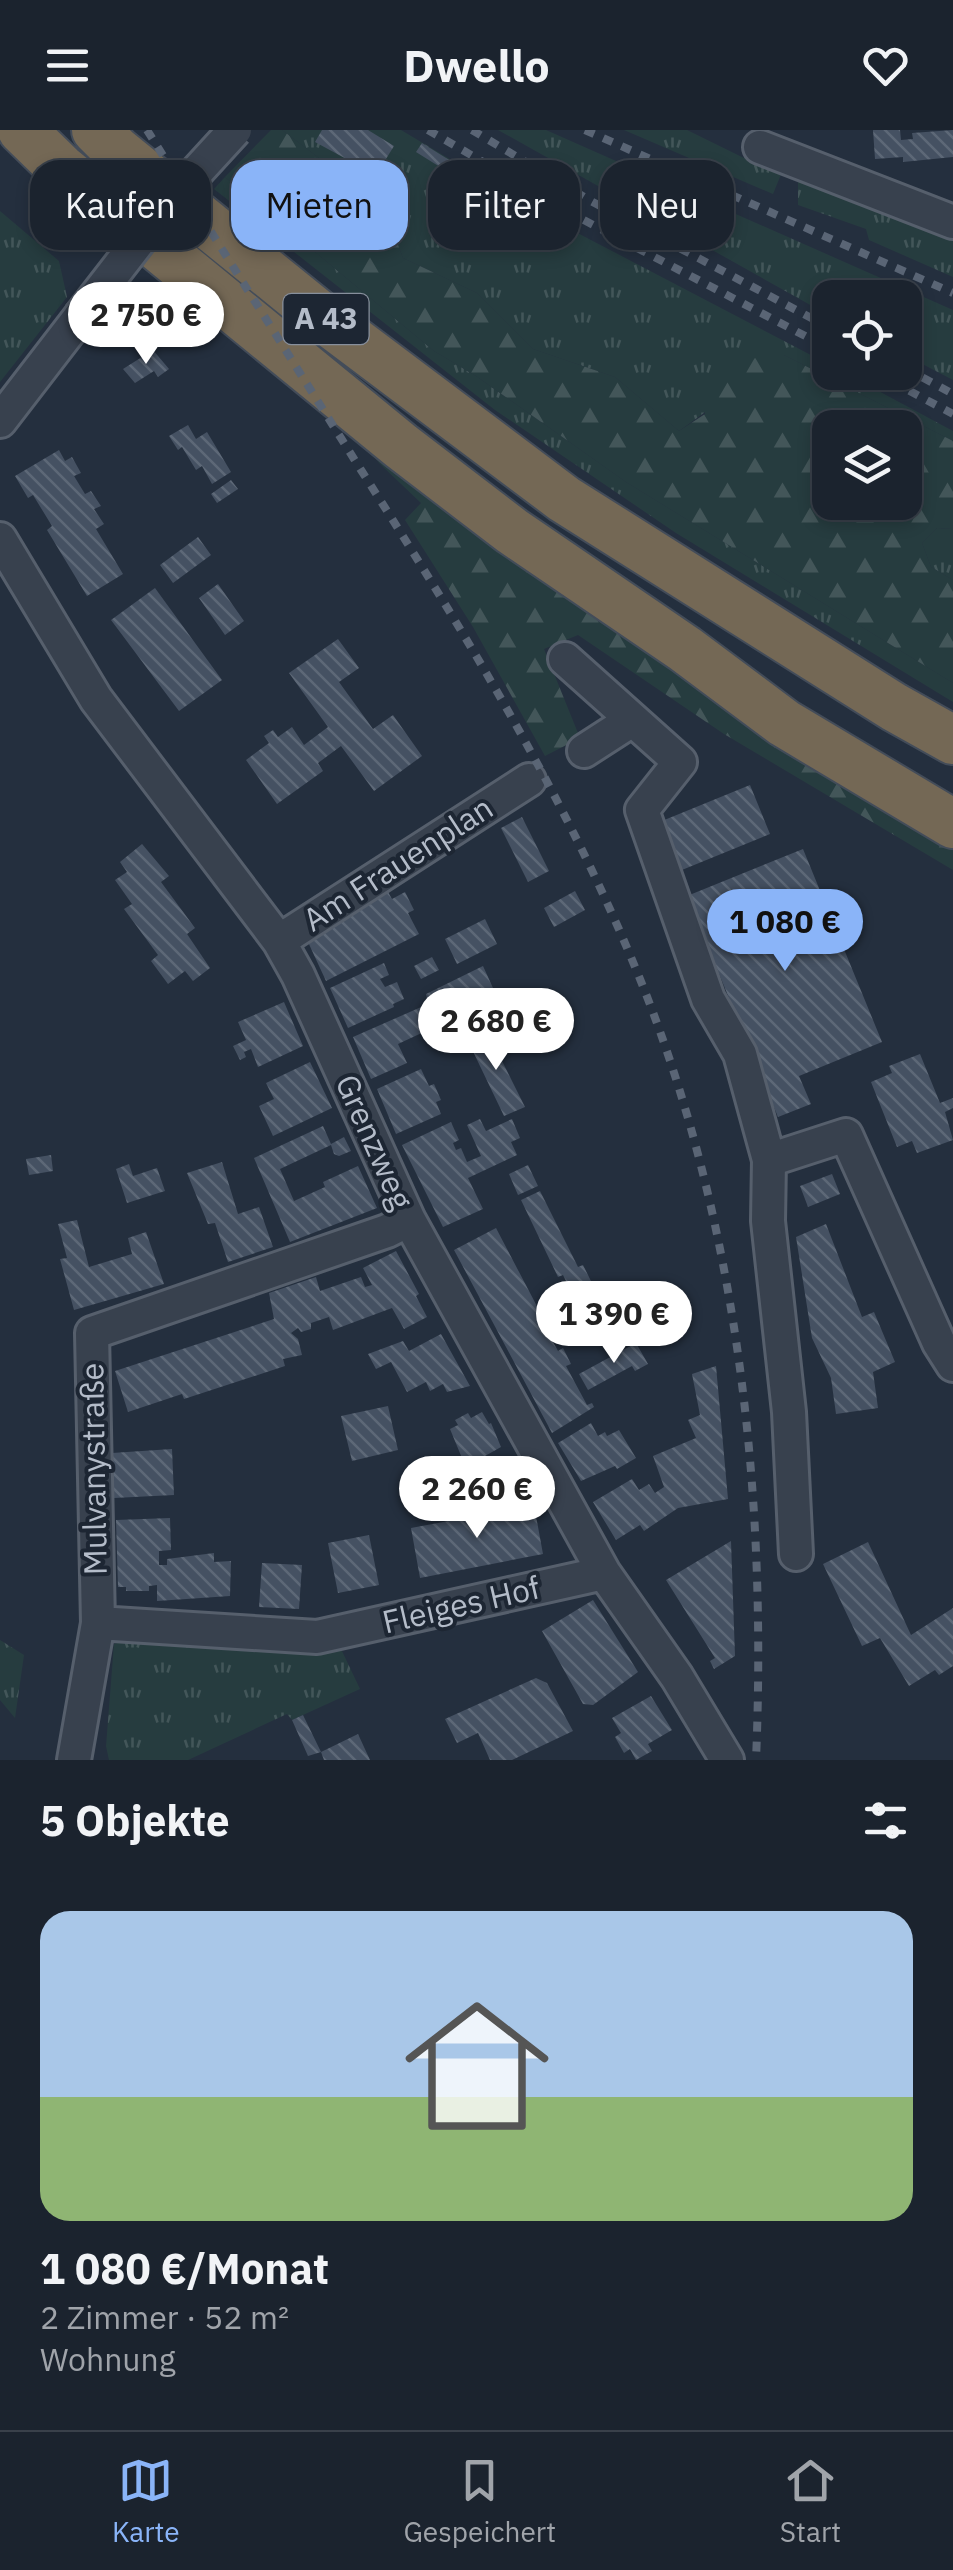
<!DOCTYPE html>
<html lang="de">
<head>
<meta charset="utf-8">
<style>
  body { margin:0; font-family:"IBM Plex Sans",sans-serif; background:#242b36; color:#f1f3f6; height:100vh; display:flex; flex-direction:column; font-size:38px; white-space:nowrap }
  * { box-sizing:border-box; margin:0 }
  p { font-size:32px; color:#a0a4aa }
  .icon { flex:none; width:55px; height:55px; fill:none; stroke:currentColor; stroke-width:2; stroke-linecap:round; stroke-linejoin:round }
  .map { position:relative; height:1630px; overflow:hidden }
  .side { display:flex; flex-direction:column; background:#1b232e; flex:1 }
  .side>* { flex:none }
  .top-card { position:absolute; left:30px; top:30px; width:895px; height:90px; display:flex; gap:20px }
  .buttons { position:absolute; left:812px; top:150px; display:grid; gap:20px }
  .buttons a { display:grid; place-items:center; width:110px; height:110px; border-radius:20px; background:#1b232e; box-shadow:0 5px 15px #0003,0 0 0 2px #39404a; font-size:50px }
  .price { position:absolute; translate:-50% -85px; padding:0 22px; border-radius:35px; background:#fff; color:#222; font-size:32px; line-height:65px; filter:drop-shadow(0 2px 5px #0008) }
  .price::after { content:''; position:absolute; left:50%; top:60px; width:30px; height:22px; margin-left:-15px; background:inherit; clip-path:polygon(0 0,100% 0,50% 100%) }
  .price.active { background:#8ab4f8; color:#111 }
  ul { padding:0; list-style:none }
  li { display:grid; align-content:center; gap:20px; height:530px; padding:0 40px }
  li+li { border-top:2px solid #39404a }
  li span { display:grid; place-items:center; height:310px; border-radius:30px; color:#555 }
  li>.icon { margin-inline-start:auto }
  span .icon { width:180px; height:180px; fill:#fffc; stroke-width:1 }
  li b { font-size:42px }
  h2 { display:flex; justify-content:space-between; align-items:center; height:120px; padding:0 40px; font-size:42px }
  .tag { padding:0 35px; border-radius:30px; background:#1b232e; box-shadow:0 5px 15px #0003,0 0 0 2px #39404a; font-size:35px; line-height:90px }
  .tag.active { background:#8ab4f8; color:#111 }
  header { display:flex; justify-content:space-between; align-items:center; height:130px; padding:0 40px; background:#1b232e; font-size:45px; font-weight:700 }
  .tab-bar { display:flex; justify-content:space-around; align-items:center; height:140px; border-top:2px solid #39404a; background:#1b232e; font-size:28px; color:#a0a4aa }
  .tab-bar a { display:grid; justify-items:center; gap:5px }
  .tab-bar .active { color:#8ab4f8 }
  .map>svg:first-child { display:block }
  .grass { fill:url(#grass-tufts) }
  .forest { fill:url(#forest-firs); fill-rule:evenodd }
  .building { fill:url(#building-back-hatch) }
  .lines { fill:none; stroke-linecap:round; stroke-linejoin:round }
  .minor-casing { stroke:#565f6c; stroke-width:38 }
  .highway-casing { stroke:#434c59; stroke-width:52 }
  .minor { stroke:#38414e; stroke-width:32 }
  .highway { stroke:#746855; stroke-width:48 }
  .rail { stroke:#5a6575; stroke-width:8; stroke-dasharray:10 10; stroke-linecap:butt }
  .minor-bridge-casing { stroke:#565f6c; stroke-width:38; stroke-linecap:butt }
  .minor-bridge { stroke:#38414e; stroke-width:32 }
  .labels { text-anchor:middle; stroke-width:8; stroke-linejoin:round; paint-order:stroke }
  .shield { fill:#1d2633; stroke:#878f9c; stroke-width:2.5 }
  .shield-label { font-size:30px; font-weight:bold; fill:#b4bcc9 }
  .street-label { font-size:32px; fill:#b4bcc9; stroke:#1d2633 }
</style>
</head>
<body>
<header><svg class="icon" aria-label="menu" viewBox="0 0 24 24"><path d="M4 6h16M4 12h16M4 18h16"/></svg>Dwello<svg class="icon" aria-label="heart" viewBox="0 0 24 24"><path d="M12 20l-8-8c-3-5 5-10 8-4 3-6 11-1 8 4z"/></svg></header>
<div class="map">
<svg width="953" height="1630" viewBox="0 0 953 1630">
  <defs>
    <pattern id="grass-tufts" width="24" height="20" patternUnits="userSpaceOnUse" patternTransform="scale(2.5)"><rect width="24" height="20" fill="#263c3f"/><path d="M3 7l-1-3M5 7V3M7 7l1-3M15 17l-1-3M17 17v-4M19 17l1-3" fill="none" stroke="#435659"/></pattern>
    <pattern id="forest-firs" width="22" height="20" patternUnits="userSpaceOnUse" patternTransform="scale(2.5)"><rect width="22" height="20" fill="#263c3f"/><path d="M5 1l3.5 6h-7zM16 11l3.5 6h-7z" fill="#435659"/></pattern>
    <pattern id="building-back-hatch" width="6" height="6" patternUnits="userSpaceOnUse" patternTransform="scale(2.5)"><rect width="6" height="6" fill="#455162"/><path d="M-1 5l2 2M0 0l6 6M5-1l2 2" fill="none" stroke="#5d6877"/></pattern>
  </defs>
  <rect width="100%" height="100%" fill="#242f3e"/>
  <path class="grass" d="M 282,0 L 401,0 L 545,86 L 830,235 L 830,242 L 845,243 L 953,301 L 953,311 L 784,225 L 679,301 L 615,247 L 533,219 L 477,163 L 403,128 L 384,77 Z
    M 498,0 L 546,0 L 953,180 L 953,250 L 905,225 L 905,168 L 830,168 L 830,186 Z
    M 624,0 L 687,0 L 744,28 L 748,22 L 784,37 L 773,64 Z
    M 798,43 L 953,106 L 953,147 L 869,110 L 866,99 L 798,75 Z
    M 225,47 L 434,221 L 476,246 L 626,352 L 953,553 L 953,572 L 676,403 L 495,280 L 214,59 Z
    M 0,81 L 59,131 L 67,167 L 0,252 Z
    M 937,398 L 953,399 L 953,450 L 931,437 L 922,413 Z
    M 146,1505 L 341,1519 L 360,1559 L 292,1590 L 287,1584 L 188,1630 L 109,1630 L 106,1616 L 114,1514 Z
    M 0,1510 L 24,1525 L 15,1588 L 0,1570 Z"/>
  <path class="forest" d="M 271,0 L 282,0 L 384,77 L 403,128 L 477,163 L 533,219 L 615,247 L 679,301 L 705,284 L 704,256 L 737,230 L 784,225 L 953,311 L 953,399 L 937,398 L 922,413 L 931,437 L 953,450 L 953,553 L 626,352 L 476,246 L 434,221 L 225,47 ZM 830,298 L 905,298 L 905,372 L 830,372 Z
    M 370,320 L 953,703 L 953,740 L 724,604 L 578,505 L 544,519 L 580,608 L 545,626 L 473,497 L 405,390 L 421,373 L 379,333 Z"/>
  <path class="building" d="M 322,0 L 368,0 L 394,16 L 376,45 L 315,12 Z
    M 873,0 L 900,0 L 901,10 L 913,9 L 912,3 L 953,0 L 953,27 L 903,32 L 903,27 L 875,29 Z
    M 422,13 L 454,33 L 448,42 L 416,22 Z
    M 153,220 L 169,239 L 158,247 L 154,241 L 135,253 L 123,239 Z
    M 188,295 L 196,309 L 207,302 L 231,342 L 212,354 L 202,336 L 196,340 L 182,317 L 178,320 L 169,306 Z
    M 59,320 L 65,331 L 72,327 L 81,343 L 74,346 L 85,364 L 91,361 L 101,376 L 94,379 L 104,394 L 96,399 L 123,444 L 87,466 L 47,400 L 52,396 L 33,365 L 28,368 L 15,346 Z
    M 231,350 L 238,359 L 217,373 L 211,364 Z
    M 198,407 L 211,425 L 173,453 L 160,435 Z
    M 218,454 L 244,491 L 225,505 L 199,468 Z
    M 155,458 L 222,550 L 179,581 L 111,490 Z
    M 338,509 L 359,538 L 339,552 L 373,599 L 393,585 L 422,626 L 374,661 L 341,616 L 318,633 L 323,641 L 277,674 L 246,630 L 269,613 L 264,606 L 273,600 L 278,607 L 292,597 L 304,615 L 328,597 L 289,543 Z
    M 750,655 L 770,704 L 677,742 L 657,693 Z
    M 522,687 L 549,741 L 528,752 L 501,698 Z
    M 142,714 L 169,746 L 161,752 L 195,798 L 187,804 L 210,838 L 193,851 L 185,841 L 168,854 L 151,831 L 158,825 L 124,779 L 132,774 L 115,750 L 127,742 L 120,732 Z
    M 803,719 L 882,912 L 799,946 L 811,974 L 778,987 L 687,766 Z
    M 575,761 L 585,780 L 554,797 L 544,778 Z
    M 388,762 L 392,769 L 405,762 L 414,780 L 408,783 L 419,804 L 326,851 L 308,812 Z
    M 485,789 L 497,814 L 457,834 L 445,809 Z
    M 432,827 L 439,840 L 421,849 L 414,836 Z
    M 384,833 L 389,845 L 380,849 L 385,857 L 397,852 L 404,869 L 393,874 L 394,877 L 348,898 L 330,858 Z
    M 483,836 L 493,858 L 449,880 L 452,887 L 441,894 L 398,914 L 407,933 L 371,949 L 353,907 L 428,874 L 426,864 Z
    M 284,872 L 303,916 L 258,937 L 251,919 L 244,922 L 246,927 L 240,930 L 233,916 L 246,910 L 238,892 Z
    M 486,899 L 525,977 L 504,986 L 467,909 Z
    M 920,924 L 940,973 L 953,968 L 953,978 L 945,982 L 953,1010 L 917,1023 L 912,1011 L 897,1017 L 871,952 L 892,943 L 889,936 Z
    M 310,932 L 332,978 L 273,1006 L 259,976 L 274,969 L 266,953 Z
    M 421,939 L 429,956 L 434,954 L 441,970 L 436,972 L 441,984 L 396,1004 L 377,959 Z
    M 480,989 L 486,1001 L 512,989 L 520,1008 L 511,1012 L 517,1025 L 468,1048 L 483,1079 L 443,1097 L 402,1015 L 451,992 L 459,1010 L 453,1013 L 456,1020 L 461,1018 L 467,1032 L 481,1026 L 467,995 Z
    M 323,996 L 331,1014 L 344,1007 L 351,1021 L 339,1026 L 334,1024 L 331,1015 L 280,1039 L 294,1071 L 325,1057 L 323,1052 L 358,1036 L 377,1078 L 290,1112 L 254,1028 Z
    M 51,1025 L 53,1041 L 29,1045 L 26,1029 Z
    M 222,1032 L 238,1084 L 259,1077 L 273,1117 L 228,1132 L 215,1093 L 208,1094 L 187,1043 Z
    M 129,1034 L 133,1046 L 157,1038 L 165,1061 L 127,1073 L 116,1039 Z
    M 528,1035 L 538,1056 L 518,1065 L 509,1044 Z
    M 832,1044 L 840,1064 L 808,1077 L 800,1056 Z
    M 540,1061 L 578,1137 L 583,1135 L 593,1155 L 573,1165 L 563,1145 L 558,1147 L 521,1070 Z
    M 77,1090 L 89,1137 L 132,1124 L 128,1108 L 146,1102 L 164,1154 L 74,1180 L 60,1129 L 67,1128 L 58,1094 Z
    M 826,1094 L 862,1187 L 874,1182 L 895,1232 L 873,1242 L 878,1278 L 836,1284 L 831,1248 L 812,1208 L 796,1107 Z
    M 496,1098 L 540,1182 L 545,1180 L 554,1197 L 549,1199 L 552,1210 L 558,1221 L 563,1218 L 571,1234 L 566,1236 L 587,1275 L 592,1273 L 594,1277 L 552,1303 L 454,1120 Z
    M 396,1121 L 419,1164 L 416,1166 L 427,1187 L 404,1199 L 392,1178 L 333,1200 L 329,1187 L 311,1193 L 311,1199 L 301,1202 L 298,1198 L 291,1203 L 298,1209 L 302,1225 L 283,1229 L 285,1236 L 184,1269 L 182,1264 L 128,1282 L 115,1241 L 274,1189 L 269,1163 L 316,1147 L 320,1161 L 361,1147 L 365,1157 L 372,1155 L 363,1138 Z
    M 614,1153 L 624,1172 L 616,1176 L 626,1195 L 599,1209 L 589,1191 L 608,1180 L 597,1162 Z
    M 441,1204 L 470,1256 L 447,1262 L 443,1254 L 430,1261 L 426,1252 L 407,1262 L 391,1232 L 376,1239 L 368,1224 L 403,1211 L 409,1221 Z
    M 636,1213 L 648,1234 L 635,1241 L 632,1236 L 588,1260 L 579,1244 Z
    M 716,1236 L 728,1369 L 678,1378 L 644,1401 L 640,1395 L 616,1410 L 593,1372 L 632,1349 L 639,1360 L 649,1354 L 655,1363 L 664,1357 L 653,1326 L 696,1308 L 688,1290 L 700,1285 L 692,1244 Z
    M 388,1276 L 398,1320 L 352,1331 L 341,1286 Z
    M 482,1282 L 489,1294 L 491,1293 L 501,1317 L 469,1335 L 464,1333 L 450,1299 L 458,1295 L 455,1290 L 468,1283 L 471,1288 Z
    M 591,1293 L 598,1306 L 605,1302 L 607,1306 L 619,1300 L 636,1328 L 617,1339 L 615,1336 L 581,1351 L 558,1313 Z
    M 172,1319 L 174,1365 L 114,1368 L 112,1323 Z
    M 534,1375 L 543,1424 L 420,1448 L 411,1398 Z
    M 170,1388 L 171,1420 L 159,1421 L 159,1435 L 167,1435 L 167,1429 L 214,1423 L 214,1432 L 231,1431 L 230,1466 L 157,1471 L 157,1455 L 149,1456 L 149,1461 L 126,1461 L 126,1457 L 118,1457 L 116,1390 Z
    M 369,1405 L 379,1455 L 338,1463 L 328,1413 Z
    M 731,1411 L 735,1526 L 714,1539 L 710,1531 L 715,1528 L 666,1450 Z
    M 868,1412 L 911,1505 L 953,1478 L 953,1536 L 939,1545 L 935,1540 L 909,1556 L 880,1508 L 862,1516 L 823,1434 Z
    M 262,1433 L 302,1435 L 299,1479 L 259,1477 Z
    M 593,1470 L 638,1542 L 593,1575 L 583,1574 L 542,1501 Z
    M 536,1548 L 547,1553 L 573,1601 L 512,1630 L 490,1630 L 478,1603 L 457,1613 L 445,1589 Z
    M 651,1566 L 672,1600 L 648,1614 L 652,1621 L 636,1630 L 630,1619 L 624,1623 L 615,1607 L 621,1603 L 612,1588 Z
    M 303,1585 L 321,1622 L 358,1604 L 370,1630 L 324,1630 L 321,1622 L 308,1626 L 292,1590 Z"/>
  <g class="lines">
    <defs>
      <path id="minor" d="M 760,17 L 953,92
        M 0,291 L 80,187
        M 0,409 L 96,569 L 279,811 L 298,845 L 409,1090 L 604,1443 L 677,1547 L 727,1630
        M 565,529 L 680,632 L 642,680 L 708,869 L 740,924 L 769,1030
        M 584,621 L 632,590
        M 279,811 L 529,650
        M 796,1424 L 789,1282 L 768,1091 L 769,1030 L 846,1005 L 939,1213 L 953,1235
        M 98,1493 L 317,1507 L 604,1443
        M 74,1630 L 98,1493 L 92,1203 L 387,1101 L 409,1090"/>
      <path id="highway" d="M 22,0 L 61,38 L 401,316 L 512,401 L 685,519 L 784,593 L 953,694
        M 96,0 L 117,21 L 322,187 L 564,369 L 894,577 L 953,610"/>
    </defs>
    <use href="#minor" class="minor-casing"/>
    <use href="#highway" class="highway-casing"/>
    <use href="#minor" class="minor"/>
    <use href="#highway" class="highway"/>
    <path class="rail" d="M 147,0 C 218,113 290,227 361,340 C 465,503 567,669 640,849 C 739,1094 767,1368 756,1630
      M 428,0 L 578,87 L 830,219
      M 472,0 L 591,71 L 830,198
      M 585,0 L 953,163
      M 905,238 L 953,264
      M 874,242 L 953,284"/>
    <defs>
      <path id="minor-bridge" d="M 80,187 L 169,72 L 235,0"/>
    </defs>
    <use href="#minor-bridge" class="minor-bridge-casing"/>
    <use href="#minor-bridge" class="minor-bridge"/>
  </g>
  <g class="labels">
    <rect class="shield" x="283.5" y="164" width="85" height="50" rx="8"/>
    <g class="shield-label">
      <text x="326" y="199">A 43</text>
    </g>
    <g class="street-label">
      <text transform="translate(398 734) rotate(-33)" y="11">Am Frauenplan</text>
      <text transform="translate(374 1012) rotate(66)" y="11">Grenzweg</text>
      <text transform="translate(94 1339) rotate(-91)" y="11">Mulvanystraße</text>
      <text transform="translate(461 1475) rotate(-13)" y="11">Fleiges Hof</text>
    </g>
  </g>
</svg>
<div class="buttons">
<a><svg class="icon" aria-label="locate" viewBox="0 0 24 24"><circle cx="12" cy="12" r="6"/><path d="M12 2v4M12 18v4M2 12h4M18 12h4"/></svg></a>
<a><svg class="icon" aria-label="layers" viewBox="0 0 24 24"><path d="M12 4l9 5-9 5-9-5zM3 14l9 5 9-5"/></svg></a>
</div>
<b class="price" style="left:146px;top:237px">2 750 €</b>
<b class="price active" style="left:785px;top:844px">1 080 €</b>
<b class="price" style="left:496px;top:943px">2 680 €</b>
<b class="price" style="left:614px;top:1236px">1 390 €</b>
<b class="price" style="left:477px;top:1411px">2 260 €</b>
<div class="top-card">
<a class="tag">Kaufen</a>
<a class="tag active">Mieten</a>
<a class="tag">Filter</a>
<a class="tag">Neu</a>
</div>
</div>
<section class="side">
<h2>5 Objekte<svg class="icon" aria-label="filters" viewBox="0 0 24 24"><path d="M4 7h16M4 17h16"/><circle cx="9" cy="7" r="2"/><circle cx="15" cy="17" r="2"/></svg></h2>
<ul>
<li><span style="background:linear-gradient(#a9c7e8 60%,#8fb573 0)"><svg class="icon" aria-label="home" viewBox="0 0 24 24"><path d="M3 11l9-7 9 7M6 9v11h12V9"/></svg></span><div><b>1 080 €/Monat</b><p>2 Zimmer · 52 m²</p><p>Wohnung</p></div></li>
</ul>
</section>
<nav class="tab-bar">
<a class="active"><svg class="icon" aria-label="map" viewBox="0 0 24 24"><path d="M3 6l6-2 6 2 6-2v14l-6 2-6-2-6 2zM9 4v14M15 6v14"/></svg>Karte</a>
<a><svg class="icon" aria-label="saved" viewBox="0 0 24 24"><path d="M7 4h10v16l-5-4-5 4z"/></svg>Gespeichert</a>
<a><svg class="icon" aria-label="home" viewBox="0 0 24 24"><path d="M3 11l9-7 9 7M6 9v11h12V9"/></svg>Start</a>
</nav>
</body>
</html>
